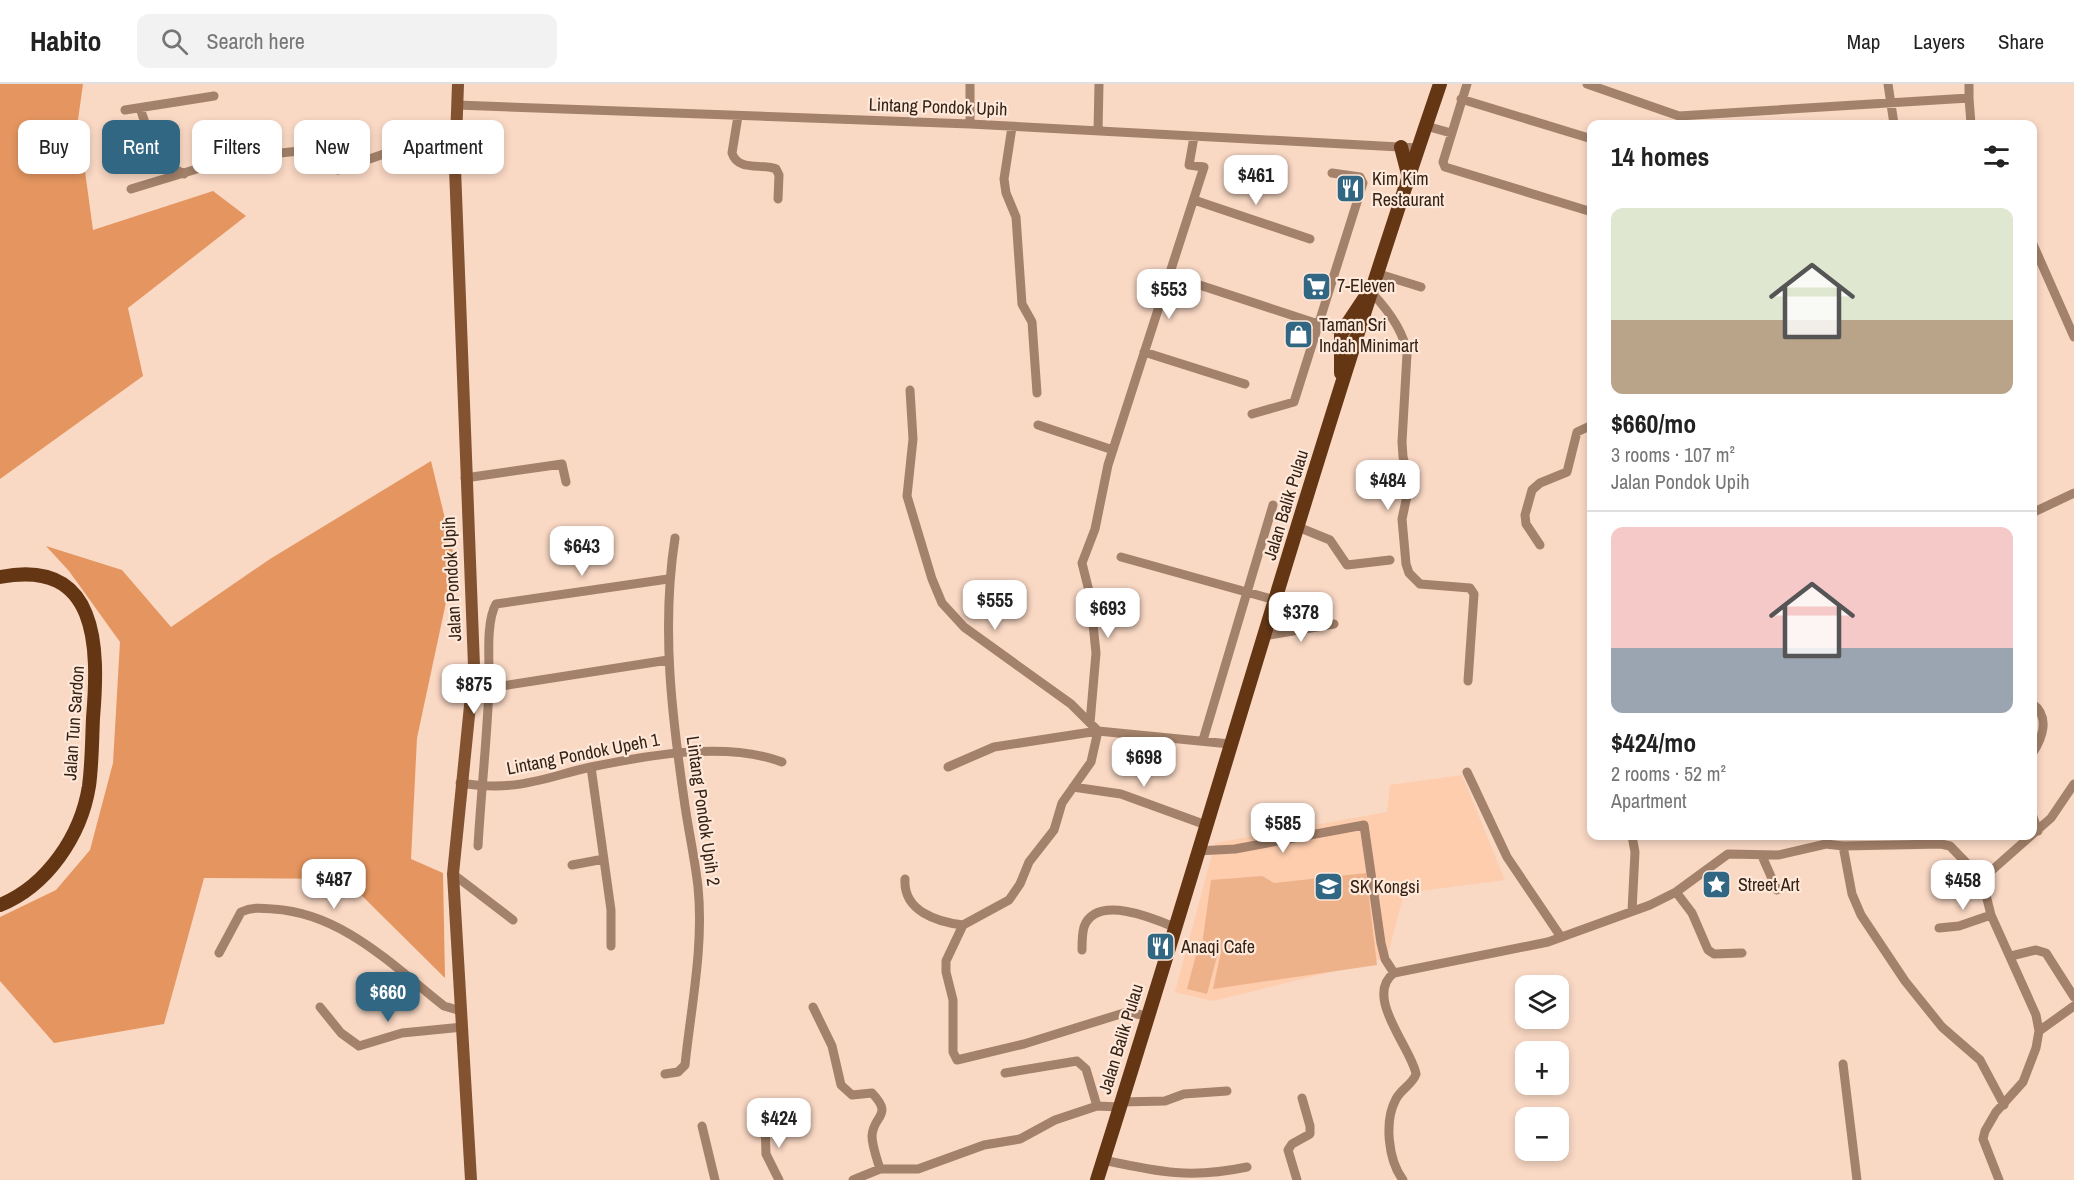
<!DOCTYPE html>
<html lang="en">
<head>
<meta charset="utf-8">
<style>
  body { margin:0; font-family:"Archivo Narrow",sans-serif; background:#f2f2f2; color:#222; height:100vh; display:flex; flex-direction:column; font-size:22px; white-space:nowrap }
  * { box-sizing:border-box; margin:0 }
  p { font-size:20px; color:#767676 }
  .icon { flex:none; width:33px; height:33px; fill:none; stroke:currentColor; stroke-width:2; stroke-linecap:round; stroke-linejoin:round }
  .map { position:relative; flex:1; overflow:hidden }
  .details { position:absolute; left:1587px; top:36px; width:450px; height:720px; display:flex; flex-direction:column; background:#fff; border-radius:12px; box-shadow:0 3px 9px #0003 }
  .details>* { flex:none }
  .top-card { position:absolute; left:18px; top:36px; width:570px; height:54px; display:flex; gap:12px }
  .controls { position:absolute; left:1515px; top:891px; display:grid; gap:12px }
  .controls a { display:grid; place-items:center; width:54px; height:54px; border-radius:12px; background:#fff; box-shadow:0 3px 9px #0003; font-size:30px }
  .price { position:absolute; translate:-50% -51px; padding:0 14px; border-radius:12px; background:#fff; color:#222; font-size:20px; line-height:39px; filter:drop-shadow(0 2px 3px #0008) }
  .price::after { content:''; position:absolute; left:50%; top:36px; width:18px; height:14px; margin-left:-9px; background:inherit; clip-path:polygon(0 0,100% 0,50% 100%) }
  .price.on { background:#326783; color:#fff }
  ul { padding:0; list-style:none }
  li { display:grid; align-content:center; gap:12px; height:318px; padding:0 24px }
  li+li { border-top:2px solid #e0e0e0 }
  li span { display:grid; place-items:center; height:186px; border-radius:12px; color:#555 }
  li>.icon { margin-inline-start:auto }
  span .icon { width:108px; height:108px; fill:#fffc; stroke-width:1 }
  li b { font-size:26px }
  h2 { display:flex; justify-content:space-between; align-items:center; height:72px; padding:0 24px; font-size:26px }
  .tag { padding:0 21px; border-radius:12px; background:#fff; box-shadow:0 3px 9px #0003; font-size:21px; line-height:54px }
  .tag.on { background:#326783; color:#fff }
  header { display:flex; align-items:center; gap:36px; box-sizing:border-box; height:84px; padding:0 30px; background:#fff; border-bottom:2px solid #e0e0e0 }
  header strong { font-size:28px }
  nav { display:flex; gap:33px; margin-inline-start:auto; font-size:21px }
  .search { width:420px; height:54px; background:#f2f2f2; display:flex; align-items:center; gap:15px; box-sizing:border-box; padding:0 21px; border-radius:12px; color:#767676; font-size:22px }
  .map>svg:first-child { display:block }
  .built { fill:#fdcdae }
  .green { fill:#eeb28b }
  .forest { fill:#e59660 }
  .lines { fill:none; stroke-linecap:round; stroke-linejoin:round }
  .minor { stroke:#a3816a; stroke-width:9 }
  .secondary { stroke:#835331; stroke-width:12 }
  .primary { stroke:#643613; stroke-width:14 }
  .labels { text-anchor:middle; stroke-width:4.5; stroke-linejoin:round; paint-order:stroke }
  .street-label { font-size:18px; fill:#352214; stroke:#fee8da }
  .poi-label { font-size:18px; fill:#352214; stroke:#fee8da; text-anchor:start }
</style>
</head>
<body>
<header>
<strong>Habito</strong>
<div class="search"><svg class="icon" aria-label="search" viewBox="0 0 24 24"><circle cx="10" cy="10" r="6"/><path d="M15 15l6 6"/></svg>Search here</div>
<nav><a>Map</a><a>Layers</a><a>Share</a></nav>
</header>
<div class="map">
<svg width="2074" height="1096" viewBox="0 0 2074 1096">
  <rect width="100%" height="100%" fill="#f9d8c4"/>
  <path class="built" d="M 1462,691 L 1505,796 L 1404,809 L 1387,874 L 1213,917 L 1175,908 L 1215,759 L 1387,728 L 1390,701 Z"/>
  <path class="green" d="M 1366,789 L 1377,881 L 1213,905 L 1221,867 L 1202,861 L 1211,796 L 1262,792 L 1274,799 Z
    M 1197,867 L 1217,872 L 1207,910 L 1187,905 Z"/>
  <path class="forest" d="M 0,0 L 83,0 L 78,36 L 93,146 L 213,107 L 246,132 L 128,224 L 143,292 L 0,395 Z
    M 431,377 L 455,476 L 417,654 L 411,775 L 443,789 L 445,894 L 345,795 L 204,794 L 164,940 L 54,959 L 0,897 L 0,833 L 56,806 L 90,766 L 113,679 L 120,558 L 69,487 L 46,462 L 122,486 L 171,543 L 270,475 Z"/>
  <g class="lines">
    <path class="minor" d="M 970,0 L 970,40
      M 1467,0 L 1443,78 L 1445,83 L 1592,128
      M 1587,0 L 1679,32 L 1969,14 L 1969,0
      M 1888,0 L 1894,40
      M 1969,14 L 1971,40
      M 1461,15 L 1592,55
      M 457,21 L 970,40 L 1418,64
      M 140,24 C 150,53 155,76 184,90
      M 125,26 L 214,12
      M 738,32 L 732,69 C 738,88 762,79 776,85 L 779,91 L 778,115
      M 1426,42 L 1451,49
      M 1012,43 L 1004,95 L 1006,109 L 1016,133 L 1022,220 L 1032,238 L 1037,309
      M 1098,47 L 1099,0
      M 131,105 L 233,74 L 309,66 L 322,69 L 332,84 L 338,86 L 421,57 L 455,42
      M 1194,116 L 1310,155
      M 2032,158 L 2074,253
      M 1379,190 L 1421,203
      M 1169,191 L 1358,253
      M 1372,209 C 1387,225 1404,247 1407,270 L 1402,358 L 1403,373 L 1410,398 L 1402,435 L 1406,480 L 1409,489 L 1420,500 L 1470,504 L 1474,510 L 1468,597
      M 1144,268 L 1245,300
      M 910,306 L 913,355 L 907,412 L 932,495 L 942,519 L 964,543 L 1071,620 L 1098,647 L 1230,660
      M 1252,330 L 1294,318 L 1363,99 L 1360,93 L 1332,89
      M 1038,341 L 1113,366
      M 465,394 L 562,380 L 566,398
      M 2032,429 L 2074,409
      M 1298,443 L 1330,456 L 1347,481 L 1390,476
      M 1540,461 L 1526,440 L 1525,431 L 1532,406 L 1540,399 L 1567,388 L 1577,348 L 1592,341
      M 1121,473 L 1275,516
      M 1263,552 L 1334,540
      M 489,604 L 668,576
      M 2032,619 C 2051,633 2042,655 2032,670
      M 1090,639 L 1096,569 L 1090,511 L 1082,479 L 1095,445 L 1108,381 L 1204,83 L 1189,81 L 1194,53
      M 1203,656 L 1273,421
      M 591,683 L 611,826 L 611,862
      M 948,683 L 994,663 L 1098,647 L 1091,678 L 1062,719 L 1054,746 L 1029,778 L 1020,800 L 1009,816 L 963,841 L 946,877 L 946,888 L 953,916 L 953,968 L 957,976 L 1024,960 L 1127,928 L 1147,932
      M 1467,688 L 1507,773 L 1561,853
      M 460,699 C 517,708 539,695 591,683 C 648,671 727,657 782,678
      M 1073,703 L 1121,710 L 1206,741
      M 2032,730 L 2038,747
      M 1632,752 L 1635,768 L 1632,827
      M 478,762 C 481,709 487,656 489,603 C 490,581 485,539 496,520 L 668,495
      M 1843,762 L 1852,810 L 1861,831 L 1905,897 L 1942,943 L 1980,976 L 2004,1021
      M 1197,767 L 1235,765 L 1364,741 L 1381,859 L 1385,875 L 1394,889
      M 1762,772 L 1777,806
      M 572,781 L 604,775
      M 453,790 L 513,836
      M 905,795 C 903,827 937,838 963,841
      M 1982,795 L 2051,734 L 2074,700
      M 1676,808 L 1692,829 L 1708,866 L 1714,870 L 1742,869
      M 1939,844 L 1959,842 L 1991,831
      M 1082,866 C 1082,859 1082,850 1084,843 C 1096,810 1153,834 1174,843
      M 219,869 L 241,828 C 252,823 261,824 273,825 C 342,829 392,881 444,922 L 461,927
      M 2011,872 L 2036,866 L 2046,869 L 2074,913
      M 320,923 L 341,949 L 359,962 L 402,949 L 463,943
      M 813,923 L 832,962 L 841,1001 L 852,1011 L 872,1009 C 894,1032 873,1031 872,1052 C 872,1062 877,1075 880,1085
      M 2039,947 L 2074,922
      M 1843,980 L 1857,1096
      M 1005,989 L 1077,977 L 1086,985 L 1097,1022
      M 665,990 L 678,988 L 685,981 C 691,923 704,862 698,803 C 695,776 689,749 685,722 C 672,633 661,544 675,454
      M 1121,1018 L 1165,1017 L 1184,1010 L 1227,1007
      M 765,1038 L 766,1070 L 779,1096
      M 702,1042 L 715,1096
      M 1103,1076 C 1159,1088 1190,1095 1247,1083
      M 853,1096 L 880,1085 L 918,1085 L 984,1061 L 1020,1055 L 1055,1036 L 1097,1022 L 1119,1023
      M 1297,1096 L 1288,1066 L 1292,1060 L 1310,1050 L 1310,1042 L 1302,1014
      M 1403,1096 C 1388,1076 1384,1037 1396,1015 C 1401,1005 1413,1000 1416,990 C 1412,965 1363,912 1394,889 L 1548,858 L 1650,821 L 1676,808 L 1728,770 L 1778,771 L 1826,760 L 1843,762 L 1941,760 L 1950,762 L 1982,795 L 1991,831 L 2036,931 L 2039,947 L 2036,964 L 2023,998 L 1996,1028 L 1985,1047 L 1983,1055 L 1999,1096"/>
    <path class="secondary" d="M 458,0 L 455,84 L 474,582 L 453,790 L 471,1096"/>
    <path class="primary" d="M 1401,63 L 1408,90
      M 1341,248 L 1341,289
      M 1342,248 L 1366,212
      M 0,493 C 99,474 99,563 93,634 C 92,656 92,680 89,702 C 81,752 47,802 0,821
      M 1097,1096 C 1213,731 1316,362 1440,0"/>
  </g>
  <defs>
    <symbol id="restaurant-square" viewBox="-11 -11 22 22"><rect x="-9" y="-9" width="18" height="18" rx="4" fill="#326783" stroke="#fee8da"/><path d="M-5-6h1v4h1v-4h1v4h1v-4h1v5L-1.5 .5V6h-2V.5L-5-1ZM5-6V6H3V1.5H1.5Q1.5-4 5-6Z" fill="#fff"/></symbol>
    <symbol id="supermarket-square" viewBox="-11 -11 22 22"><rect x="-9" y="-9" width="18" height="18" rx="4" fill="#326783" stroke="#fee8da"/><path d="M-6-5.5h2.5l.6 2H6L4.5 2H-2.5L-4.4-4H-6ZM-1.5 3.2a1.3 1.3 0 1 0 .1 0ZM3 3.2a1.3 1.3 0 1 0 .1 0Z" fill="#fff"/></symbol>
    <symbol id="shop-square" viewBox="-11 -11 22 22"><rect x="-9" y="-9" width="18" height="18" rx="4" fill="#326783" stroke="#fee8da"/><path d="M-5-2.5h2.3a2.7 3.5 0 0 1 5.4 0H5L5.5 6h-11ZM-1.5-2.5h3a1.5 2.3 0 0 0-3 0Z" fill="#fff"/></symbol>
    <symbol id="sight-square" viewBox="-11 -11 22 22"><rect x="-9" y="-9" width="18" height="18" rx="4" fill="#326783" stroke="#fee8da"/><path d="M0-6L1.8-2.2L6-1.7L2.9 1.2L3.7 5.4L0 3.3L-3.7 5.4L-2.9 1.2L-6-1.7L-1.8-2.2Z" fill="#fff"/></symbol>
    <symbol id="school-square" viewBox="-11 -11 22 22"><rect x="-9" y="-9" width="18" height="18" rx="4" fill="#326783" stroke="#fee8da"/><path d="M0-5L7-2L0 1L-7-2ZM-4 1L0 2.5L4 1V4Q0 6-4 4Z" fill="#fff"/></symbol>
  </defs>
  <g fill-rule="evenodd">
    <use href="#restaurant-square" x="1334" y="88" width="33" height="33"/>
    <use href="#supermarket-square" x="1300" y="186" width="33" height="33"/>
    <use href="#shop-square" x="1282" y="234" width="33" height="33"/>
    <use href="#sight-square" x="1700" y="784" width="33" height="33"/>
    <use href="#school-square" x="1312" y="786" width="33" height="33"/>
    <use href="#restaurant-square" x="1144" y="846" width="33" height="33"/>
  </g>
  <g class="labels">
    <g class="street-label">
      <text transform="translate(938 23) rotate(2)" y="6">Lintang Pondok Upih</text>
      <text transform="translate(1286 421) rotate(-73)" y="6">Jalan Balik Pulau</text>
      <text transform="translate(452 495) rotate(-93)" y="6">Jalan Pondok Upih</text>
      <text transform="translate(74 639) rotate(-86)" y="6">Jalan Tun Sardon</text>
      <text transform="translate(583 670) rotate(-11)" y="6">Lintang Pondok Upeh 1</text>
      <text transform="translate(703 727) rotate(82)" y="6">Lintang Pondok Upih 2</text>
      <text transform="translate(1121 955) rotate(-73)" y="6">Jalan Balik Pulau</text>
    </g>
    <g class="poi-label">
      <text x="1372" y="101">Kim Kim<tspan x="1372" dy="21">Restaurant</tspan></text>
      <text x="1337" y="208">7-Eleven</text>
      <text x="1319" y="247">Taman Sri<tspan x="1319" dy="21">Indah Minimart</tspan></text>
      <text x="1738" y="807">Street Art</text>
      <text x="1350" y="809">SK Kongsi</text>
      <text x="1181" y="869">Anaqi Cafe</text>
    </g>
  </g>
</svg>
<div class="controls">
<a><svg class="icon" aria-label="layers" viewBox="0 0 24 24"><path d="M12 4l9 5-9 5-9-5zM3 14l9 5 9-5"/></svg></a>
<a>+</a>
<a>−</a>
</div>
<b class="price" style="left:1256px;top:122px">$461</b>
<b class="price" style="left:1169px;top:236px">$553</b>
<b class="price" style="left:1388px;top:427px">$484</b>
<b class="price" style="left:582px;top:493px">$643</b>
<b class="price" style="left:995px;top:547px">$555</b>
<b class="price" style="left:1108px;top:555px">$693</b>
<b class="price" style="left:1301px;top:559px">$378</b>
<b class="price" style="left:474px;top:631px">$875</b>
<b class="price" style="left:1144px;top:704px">$698</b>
<b class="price" style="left:1283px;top:770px">$585</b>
<b class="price" style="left:334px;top:826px">$487</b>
<b class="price" style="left:1963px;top:827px">$458</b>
<b class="price on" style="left:388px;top:939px">$660</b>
<b class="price" style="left:779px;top:1065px">$424</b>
<div class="top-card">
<a class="tag">Buy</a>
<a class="tag on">Rent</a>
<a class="tag">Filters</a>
<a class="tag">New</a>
<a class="tag">Apartment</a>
</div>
<section class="details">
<h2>14 homes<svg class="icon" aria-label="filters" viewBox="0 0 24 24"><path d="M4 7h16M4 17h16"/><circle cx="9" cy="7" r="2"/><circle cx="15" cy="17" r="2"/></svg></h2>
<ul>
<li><span style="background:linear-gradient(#dfe7d0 60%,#b9a48a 0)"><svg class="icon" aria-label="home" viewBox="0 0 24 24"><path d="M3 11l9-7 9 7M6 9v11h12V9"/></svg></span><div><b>$660/mo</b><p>3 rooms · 107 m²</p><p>Jalan Pondok Upih</p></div></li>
<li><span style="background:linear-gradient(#f6c9c9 65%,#9aa5b1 0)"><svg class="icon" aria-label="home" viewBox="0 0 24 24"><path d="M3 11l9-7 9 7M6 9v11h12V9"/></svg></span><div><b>$424/mo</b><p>2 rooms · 52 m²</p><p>Apartment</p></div></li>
</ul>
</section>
</div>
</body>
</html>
